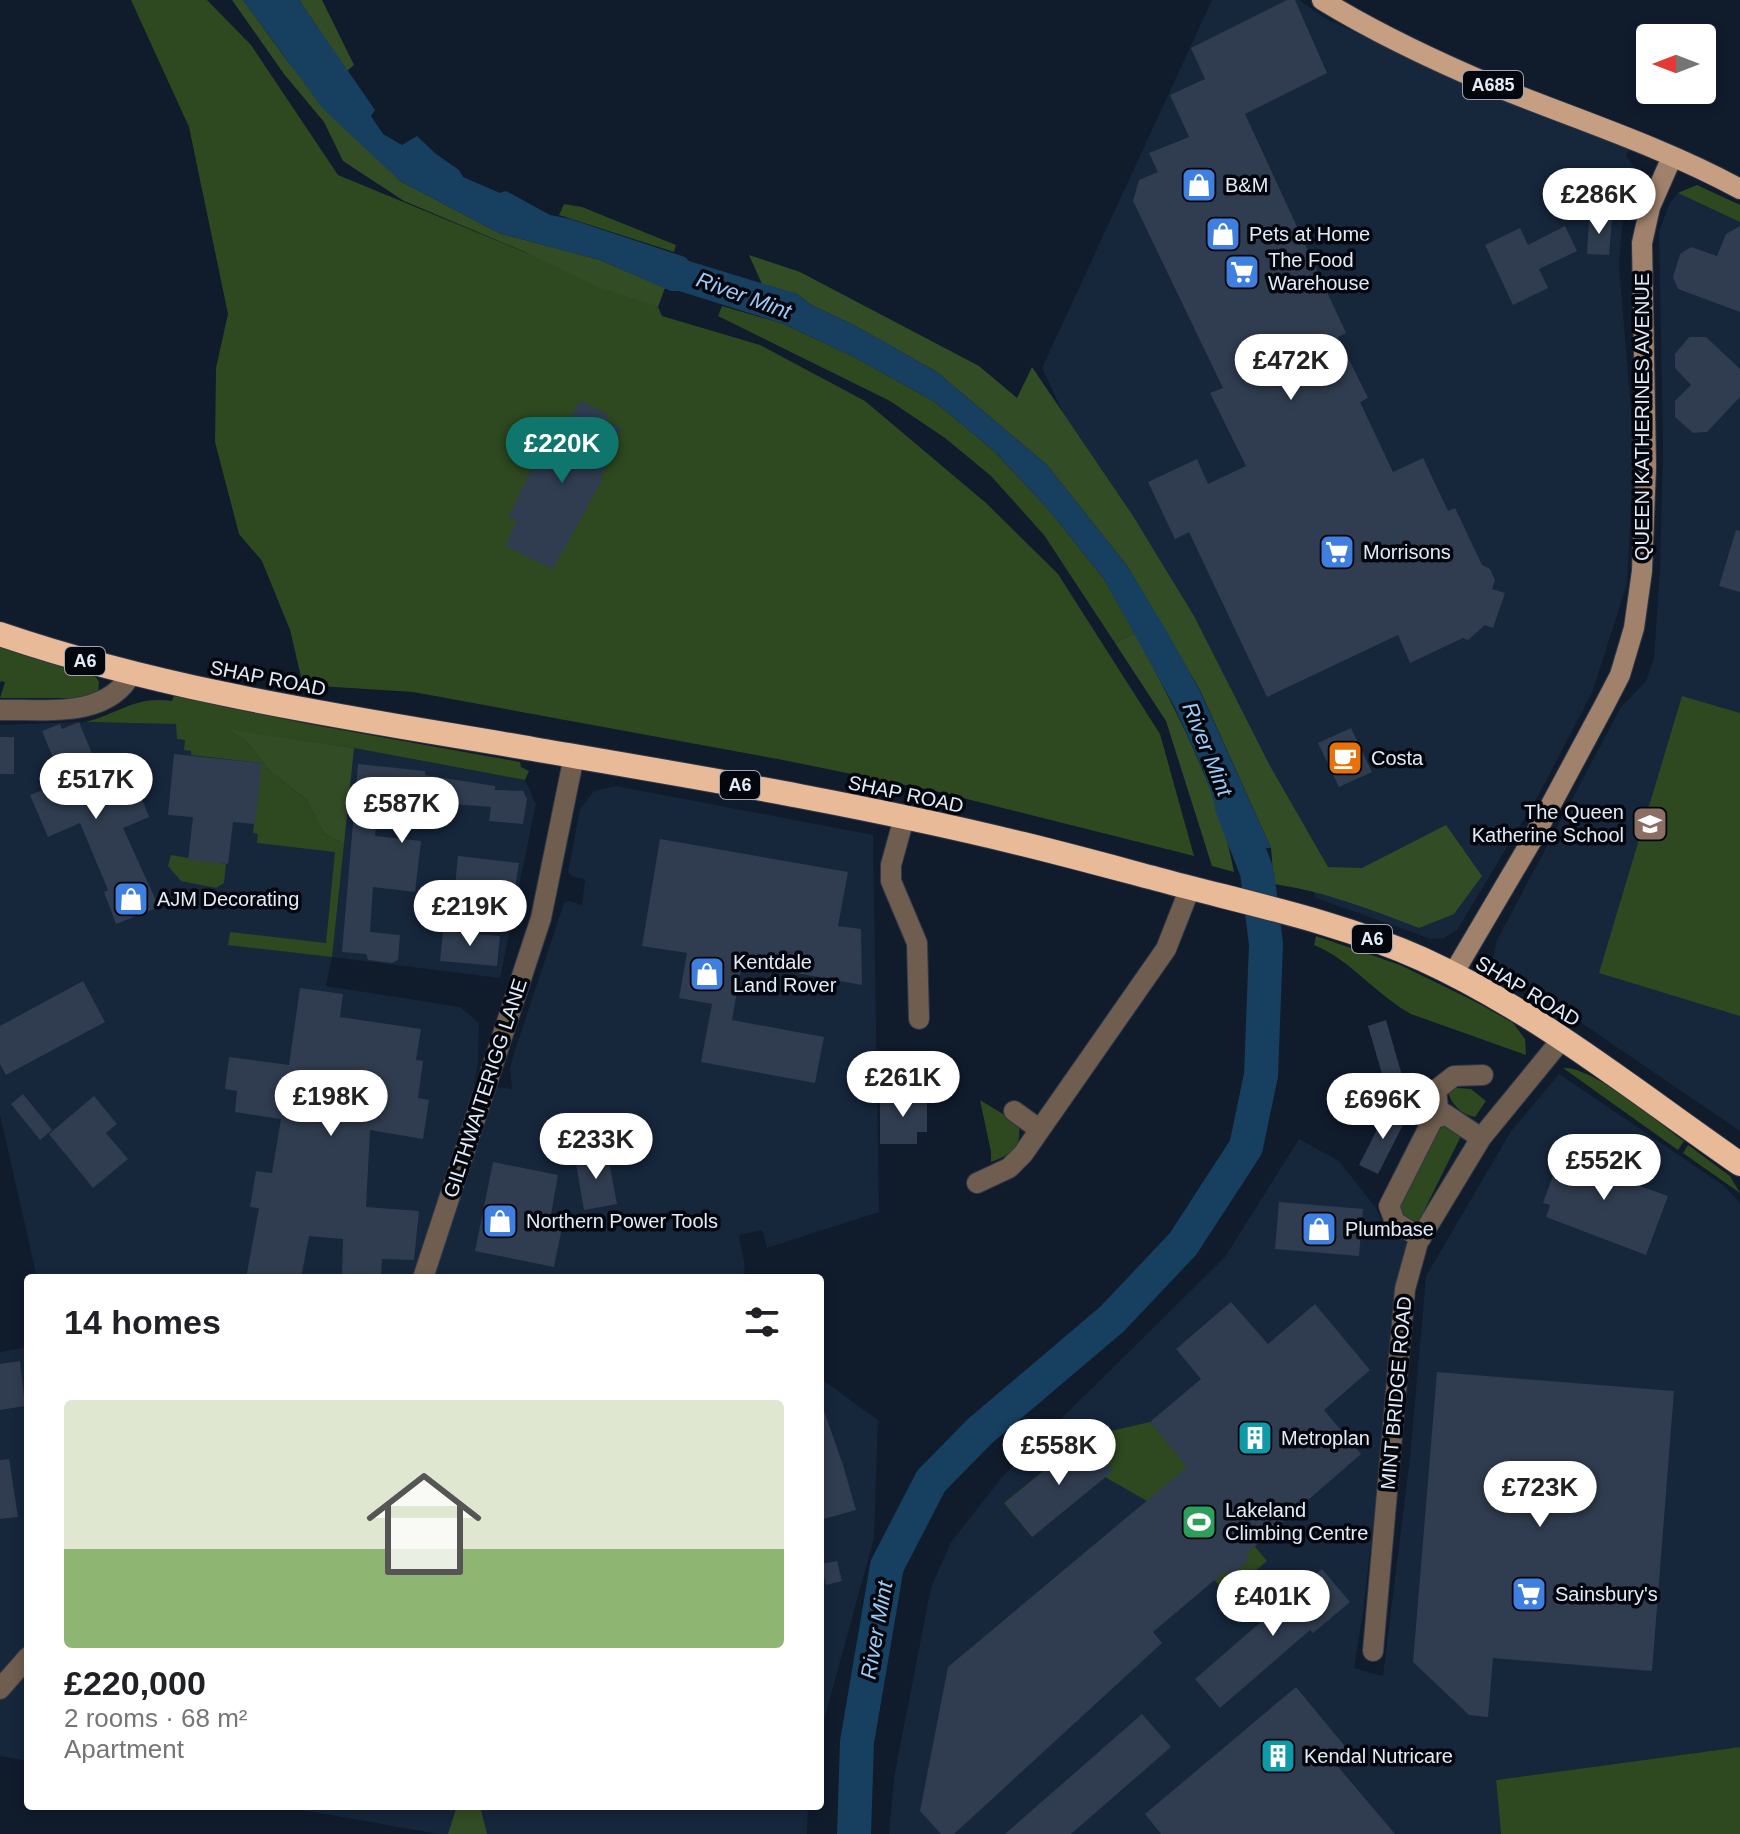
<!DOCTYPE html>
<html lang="en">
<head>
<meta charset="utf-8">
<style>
  body { margin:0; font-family:Helvetica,sans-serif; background:#f6f6f6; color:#202124; height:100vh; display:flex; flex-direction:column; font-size:30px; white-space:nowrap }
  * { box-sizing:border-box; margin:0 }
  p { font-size:26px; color:#757577 }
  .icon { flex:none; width:44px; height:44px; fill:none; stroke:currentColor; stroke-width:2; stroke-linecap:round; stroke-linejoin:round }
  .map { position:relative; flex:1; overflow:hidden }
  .details { position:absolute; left:24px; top:1274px; width:800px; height:536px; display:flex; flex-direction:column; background:#fff; border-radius:8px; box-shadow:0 4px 12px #0003 }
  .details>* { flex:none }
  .needle { width:52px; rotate:270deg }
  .controls { position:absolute; left:1636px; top:24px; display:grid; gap:16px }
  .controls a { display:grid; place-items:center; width:80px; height:80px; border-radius:8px; background:#fff; box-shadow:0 4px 12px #0003; font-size:40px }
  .price { position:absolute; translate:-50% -68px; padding:0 18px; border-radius:28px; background:#fff; color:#222; font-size:26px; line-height:52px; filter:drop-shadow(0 2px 4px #0008) }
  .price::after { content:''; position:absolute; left:50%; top:48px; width:24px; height:18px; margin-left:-12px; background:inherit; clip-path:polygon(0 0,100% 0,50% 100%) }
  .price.selected { background:#0f766e; color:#fff }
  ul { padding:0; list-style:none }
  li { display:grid; align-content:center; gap:16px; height:424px; padding:0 40px }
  li span { display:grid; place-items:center; height:248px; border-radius:8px; color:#555 }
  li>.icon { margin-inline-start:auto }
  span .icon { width:144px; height:144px; fill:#fffc; stroke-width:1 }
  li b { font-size:34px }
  h2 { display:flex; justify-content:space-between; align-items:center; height:96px; padding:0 40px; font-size:34px }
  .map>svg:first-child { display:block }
  .built { fill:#16263b }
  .green { fill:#2e4820 }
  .forest { fill:#324d25 }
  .water { fill:#173f5f }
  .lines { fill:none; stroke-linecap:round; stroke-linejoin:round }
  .river { stroke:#173f5f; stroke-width:34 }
  .building { fill:#303d50 }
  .street-casing { stroke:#2e3848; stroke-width:22 }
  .secondary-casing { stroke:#2e3848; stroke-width:22 }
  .primary-casing { stroke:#2e3848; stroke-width:22 }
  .highway-casing { stroke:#2e3848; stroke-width:26 }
  .street { stroke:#6f5d4f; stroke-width:20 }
  .secondary { stroke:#a0826c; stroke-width:20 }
  .primary { stroke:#c69f83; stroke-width:20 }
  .highway { stroke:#e9ba97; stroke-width:24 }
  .labels { text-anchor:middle; stroke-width:7; stroke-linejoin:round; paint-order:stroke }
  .shield { fill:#03060d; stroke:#a0a6b1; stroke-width:2 }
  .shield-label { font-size:18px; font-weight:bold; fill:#e3ebf7 }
  .poi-label { font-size:20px; fill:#e3ebf7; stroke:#03060d; text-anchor:start }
  .street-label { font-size:20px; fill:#e3ebf7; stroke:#03060d }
  .water-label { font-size:22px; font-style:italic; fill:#9acbf7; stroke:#03060d }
</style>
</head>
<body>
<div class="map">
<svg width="1740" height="1834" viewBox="0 0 1740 1834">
  <rect width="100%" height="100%" fill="#101b2c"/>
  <path class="built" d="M 1212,0 L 1299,0 L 1325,18 L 1445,75 L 1629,150 L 1626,155 L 1637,173 L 1622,226 L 1619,266 L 1634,444 L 1627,584 L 1592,693 L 1538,796 L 1457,930 L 1444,938 L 1431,939 L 1316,898 L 1282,824 L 1072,432 L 1042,368 Z
    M 1697,185 L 1740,205 L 1740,1131 L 1496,965 L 1493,958 L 1497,940 L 1621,707 L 1646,681 L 1654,658 L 1660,569 L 1663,446 L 1659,232 L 1670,202 L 1678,193 Z
    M 79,722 L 194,724 L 354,748 L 525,780 L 536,804 L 500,978 L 332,957 L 326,986 L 460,1007 L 479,1023 L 478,1064 L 474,1084 L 512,1089 L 510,1069 L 513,1056 L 564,903 L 569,901 L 582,905 L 585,879 L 573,877 L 568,872 L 580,809 L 594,791 L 616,786 L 873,835 L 879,1212 L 767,1248 L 762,1230 L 739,1235 L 745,1267 L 743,1278 L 37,1278 L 0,1115 L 0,725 Z
    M 1559,1074 L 1723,1185 L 1740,1203 L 1740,1747 L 1496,1780 L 1501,1834 L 889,1834 L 894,1777 L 931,1587 L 951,1542 L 1003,1476 L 1225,1257 L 1299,1139 L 1339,1161 L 1376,1208 L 1383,1224 L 1407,1238 L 1363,1612 L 1354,1668 L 1383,1676 L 1410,1457 L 1426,1276 L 1511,1131 Z
    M 28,1347 L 28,1761 L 0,1756 L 0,1352 Z
    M 820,1378 L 878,1420 L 874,1538 L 820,1735 Z
    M 280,1806 L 808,1806 L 807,1834 L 438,1834 Z"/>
  <path class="green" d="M 131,0 L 207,0 L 251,45 L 338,175 L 658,307 L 662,316 L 760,345 L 865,401 L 986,503 L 1058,574 L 1160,734 L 1194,856 L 935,791 L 783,760 L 413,692 L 303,685 L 290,630 L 262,561 L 239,534 L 215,442 L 216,368 L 228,314 L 189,127 Z
    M 1697,185 L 1740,205 L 1740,222 L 1678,193 Z
    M 564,204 L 582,207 L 676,245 L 674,252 L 559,215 Z
    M 722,306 L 784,324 L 854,357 L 935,402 L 995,452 L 1049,510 L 1104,579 L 1135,633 L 1115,643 L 1044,535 L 991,476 L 945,438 L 890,401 L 718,316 Z
    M 0,646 L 96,677 L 99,682 L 98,695 L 93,698 L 0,698 L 5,682 L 1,681 L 0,683 Z
    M 174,695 L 303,723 L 520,762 L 521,767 L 529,771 L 525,780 L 354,748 L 230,730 L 247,742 L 271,772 L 307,800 L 324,833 L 344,844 L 332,957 L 228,945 L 230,932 L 326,943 L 335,852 L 257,843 L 258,834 L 253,833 L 261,763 L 191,755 L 191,751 L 184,750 L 185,740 L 177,739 L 176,724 L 86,722 C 120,713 135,696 172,701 Z
    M 1682,696 L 1740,713 L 1740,1016 L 1599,973 Z
    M 171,855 L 226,864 L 224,883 L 216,888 L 181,881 L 168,866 Z
    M 1316,936 L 1400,965 L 1476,1002 L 1513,1023 L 1525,1039 L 1526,1055 L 1411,1014 C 1376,995 1351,960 1314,945 Z
    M 1563,1068 C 1593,1066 1657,1122 1684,1141 L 1678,1150 Z
    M 1456,1088 L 1471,1089 L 1486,1101 L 1475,1117 C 1462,1115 1451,1104 1448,1092 Z
    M 980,1100 L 1003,1114 L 1019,1128 C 1022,1148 1008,1156 991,1162 L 991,1152 Z
    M 1444,1125 L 1462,1134 L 1418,1223 L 1401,1217 L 1397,1208 L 1438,1131 Z
    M 1688,1145 L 1730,1176 L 1740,1193 L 1683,1153 Z
    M 1150,1422 L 1267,1561 L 1227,1595 L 1147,1501 L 1105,1477 L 1032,1537 L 1004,1503 L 1085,1437 Z
    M 1740,1747 L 1740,1834 L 1501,1834 L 1496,1780 Z"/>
  <path class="forest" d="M 232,0 L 243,0 L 289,63 L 400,181 L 499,233 L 600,260 L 665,288 L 658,307 L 596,286 L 525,252 L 404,201 L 343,161 L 324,122 L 284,74 Z
    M 299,0 L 322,0 L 354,65 L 347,71 Z
    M 749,255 L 800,272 L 979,366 L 1017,398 L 1032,367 L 1133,516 L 1194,616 L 1270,766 L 1328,867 L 1362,868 L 1446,825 L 1482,876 L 1454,914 L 1419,928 C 1372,910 1324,891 1274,884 L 1271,848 L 1200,690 L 1128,567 L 1047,465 L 937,372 L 852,324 L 813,306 L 797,294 L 762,284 Z
    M 1135,633 C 1175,709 1218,787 1234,872 L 1212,866 L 1166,721 L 1115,643 Z
    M 228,729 L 354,748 L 344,844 L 324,833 L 307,800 L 271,772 L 247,742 Z
    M 457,1806 L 480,1806 L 487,1834 L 448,1834 Z"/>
  <path class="water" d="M 243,0 L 299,0 L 375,110 L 371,116 L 383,134 L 402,145 L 417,136 L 436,154 L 459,170 L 463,177 L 500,193 L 506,191 L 550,215 L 570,219 L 685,257 L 689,261 L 797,294 L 813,306 L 852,324 L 937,372 L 1047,465 L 1128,567 L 1166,630 L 1200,691 L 1271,848 L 1230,850 L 1203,769 L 1174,706 L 1104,579 L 1049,510 L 995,452 L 935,402 L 854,357 L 784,324 L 679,291 L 671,291 L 600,260 L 499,233 L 400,181 L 323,109 Z"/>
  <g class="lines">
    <path class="river" d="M 854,1834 L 857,1742 L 887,1566 L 931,1481 L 980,1431 L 1112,1319 L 1183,1244 L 1246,1147 L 1261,1075 L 1266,944 L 1257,872 L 1232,807"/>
  </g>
  <path class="building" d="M 1287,0 L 1295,0 L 1327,73 L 1245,114 L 1346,333 L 1338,337 L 1368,398 L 1360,402 L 1393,472 L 1423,458 L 1448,511 L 1455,508 L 1482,565 L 1490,569 L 1495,580 L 1492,589 L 1505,593 L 1493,628 L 1485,625 L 1468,640 L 1463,638 L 1410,663 L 1398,635 L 1267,697 L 1189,532 L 1175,539 L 1148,482 L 1197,459 L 1208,484 L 1246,466 L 1210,393 L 1223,388 L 1133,201 L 1139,180 L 1158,172 L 1149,153 L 1189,137 L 1170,95 L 1205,79 L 1191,48 Z
    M 1589,218 L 1612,219 L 1609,255 L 1587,254 Z
    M 1565,226 L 1577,251 L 1539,269 L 1548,288 L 1513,305 L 1485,245 L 1520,228 L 1528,245 Z
    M 1740,226 L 1740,312 L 1678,289 L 1673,277 L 1680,254 L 1691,247 L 1717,256 L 1726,234 Z
    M 1689,337 L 1706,337 L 1740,369 L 1740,397 L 1707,432 L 1693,433 L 1675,417 L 1675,401 L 1691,385 L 1675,368 L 1675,354 Z
    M 580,401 L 609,415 L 606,421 L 621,428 L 611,448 L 614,449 L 600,479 L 602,480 L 553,569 L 505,546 L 517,521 L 508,517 L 556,420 L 566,425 Z
    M 1736,530 L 1740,531 L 1740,592 L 1719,586 Z
    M 79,722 L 113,804 L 140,794 L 149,817 L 123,828 L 159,907 L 116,924 L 104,892 L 108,890 L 80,823 L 48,837 L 30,795 L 63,782 L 42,731 L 60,724 L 62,729 Z
    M 1351,728 L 1372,772 L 1339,787 L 1318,743 Z
    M 0,737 L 14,737 L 14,774 L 0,774 Z
    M 174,754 L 262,763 L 255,824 L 233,822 L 228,864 L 188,860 L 193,817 L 168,815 Z
    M 358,764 L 425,771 L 425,775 L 495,786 L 495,790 L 523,791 L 527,799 L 523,824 L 489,821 L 491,807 L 453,804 L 452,817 L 426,814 L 428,796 L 381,791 L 375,836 L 421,841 L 415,892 L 373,887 L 370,932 L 400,935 L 398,960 L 392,963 L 368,960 L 366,954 L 342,952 Z
    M 660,839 L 848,872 L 838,926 L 861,929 L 862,985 L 742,963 L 732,1020 L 824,1037 L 815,1083 L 701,1062 L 712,1004 L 679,998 L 687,953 L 642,946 Z
    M 458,856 L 519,863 L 508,932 L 488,929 L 493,890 L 455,886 Z
    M 443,931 L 500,936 L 497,966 L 440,961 Z
    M 83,981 L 105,1022 L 6,1075 L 0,1064 L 0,1026 Z
    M 300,988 L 343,994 L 340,1017 L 421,1029 L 416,1060 L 423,1061 L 418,1098 L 429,1100 L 423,1139 L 370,1130 L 366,1207 L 419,1211 L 414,1260 L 382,1259 L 381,1276 L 342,1275 L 343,1239 L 309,1236 L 301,1278 L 246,1278 L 259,1208 L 250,1207 L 256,1171 L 272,1173 L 281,1119 L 235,1112 L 237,1091 L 225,1089 L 229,1057 L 289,1065 Z
    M 1386,1020 L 1405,1086 L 1387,1091 L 1368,1026 Z
    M 23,1094 L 52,1130 L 40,1140 L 11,1104 Z
    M 94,1096 L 117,1124 L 106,1133 L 128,1159 L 93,1188 L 49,1134 Z
    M 927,1096 L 927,1132 L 917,1132 L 917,1144 L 880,1144 L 880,1097 Z
    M 1388,1108 L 1407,1117 L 1378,1174 L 1359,1165 Z
    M 1563,1149 L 1639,1178 L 1637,1185 L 1668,1196 L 1646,1255 L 1546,1217 L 1550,1205 L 1543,1203 Z
    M 607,1152 L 617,1204 L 584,1210 L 575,1158 Z
    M 493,1162 L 558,1175 L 550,1220 L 563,1223 L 554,1267 L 475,1251 Z
    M 1279,1202 L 1363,1209 L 1359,1256 L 1275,1249 Z
    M 1231,1302 L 1268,1344 L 1315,1304 L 1370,1370 L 1324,1410 L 1361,1454 L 1246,1554 L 1250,1559 L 1229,1577 L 1224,1572 L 1153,1632 L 1162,1643 L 954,1834 L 941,1834 L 920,1811 L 948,1667 L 1187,1467 L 1150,1422 L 1201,1379 L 1176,1349 Z
    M 20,1361 L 25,1406 L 0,1410 L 0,1364 Z
    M 1437,1372 L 1674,1391 L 1652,1671 L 1493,1658 L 1488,1717 L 1469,1715 L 1413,1662 Z
    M 820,1408 L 823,1408 L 843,1465 L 856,1510 L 820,1520 Z
    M 1085,1437 L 1113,1471 L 1032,1537 L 1005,1503 Z
    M 9,1459 L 18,1517 L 0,1519 L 0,1460 Z
    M 837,1561 L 842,1581 L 826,1585 L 821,1564 Z
    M 1322,1569 L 1350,1602 L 1313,1633 L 1310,1630 L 1220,1708 L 1195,1679 Z
    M 1296,1687 L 1348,1750 L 1334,1762 L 1395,1834 L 1161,1834 L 1145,1814 Z
    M 1142,1714 L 1171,1747 L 1071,1834 L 1005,1834 Z"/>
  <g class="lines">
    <defs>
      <path id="street" d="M 0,710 C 43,709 107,719 131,674
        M 904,818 L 891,865 L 891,881 L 917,943 L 919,1019
        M 1014,1111 L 1039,1129
        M 1439,1117 L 1436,1090 L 1454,1076 L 1483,1075
        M 977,1183 L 1009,1168 L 1023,1154 L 1166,949 L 1190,888
        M 1421,1238 L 1395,1222 L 1389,1206 L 1433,1119 L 1445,1114 L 1481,1138
        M 423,1278 L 541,918 L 574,756
        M 1373,1651 L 1405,1289 L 1418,1242 L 1481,1138 L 1562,1039
        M 0,1689 L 28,1657"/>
      <path id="secondary" d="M 1453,974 L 1532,840 L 1605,704 L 1620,675 L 1634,628 L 1642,571 L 1646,466 L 1642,243 L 1650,207 L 1672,157"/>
      <path id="primary" d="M 1322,0 C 1376,33 1433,60 1492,85 C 1575,119 1661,146 1740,189"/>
      <path id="highway" d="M 0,634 C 173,693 353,718 533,749 C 696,777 861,804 1023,844 C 1068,855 1112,867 1157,879 C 1245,903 1338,921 1422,959 C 1538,1012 1636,1092 1740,1164"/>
    </defs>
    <use href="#street" class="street-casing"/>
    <use href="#secondary" class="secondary-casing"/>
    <use href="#primary" class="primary-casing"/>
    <use href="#highway" class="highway-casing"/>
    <use href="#street" class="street"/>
    <use href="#secondary" class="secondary"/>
    <use href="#primary" class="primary"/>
    <use href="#highway" class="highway"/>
  </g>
  <defs>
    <symbol id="shop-square" viewBox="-11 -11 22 22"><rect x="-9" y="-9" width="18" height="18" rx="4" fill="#3f7fe0" stroke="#03060d"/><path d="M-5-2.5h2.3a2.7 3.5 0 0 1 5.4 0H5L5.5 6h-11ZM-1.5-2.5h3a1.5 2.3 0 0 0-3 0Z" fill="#fff"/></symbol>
    <symbol id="supermarket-square" viewBox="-11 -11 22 22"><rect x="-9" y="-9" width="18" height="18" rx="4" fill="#3f7fe0" stroke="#03060d"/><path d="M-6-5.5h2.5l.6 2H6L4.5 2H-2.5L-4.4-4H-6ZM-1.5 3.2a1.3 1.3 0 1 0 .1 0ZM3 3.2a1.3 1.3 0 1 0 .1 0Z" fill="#fff"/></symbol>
    <symbol id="cafe-square" viewBox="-11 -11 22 22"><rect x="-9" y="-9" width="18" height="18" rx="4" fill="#e8710a" stroke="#03060d"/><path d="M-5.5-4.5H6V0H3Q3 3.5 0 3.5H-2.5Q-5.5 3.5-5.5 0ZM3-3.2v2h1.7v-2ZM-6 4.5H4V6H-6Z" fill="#fff"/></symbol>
    <symbol id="school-square" viewBox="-11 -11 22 22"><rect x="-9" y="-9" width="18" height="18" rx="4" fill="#8d6e63" stroke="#03060d"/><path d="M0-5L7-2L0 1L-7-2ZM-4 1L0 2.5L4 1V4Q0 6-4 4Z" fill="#fff"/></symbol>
    <symbol id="building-square" viewBox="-11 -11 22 22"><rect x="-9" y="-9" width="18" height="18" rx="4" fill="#0f9aa8" stroke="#03060d"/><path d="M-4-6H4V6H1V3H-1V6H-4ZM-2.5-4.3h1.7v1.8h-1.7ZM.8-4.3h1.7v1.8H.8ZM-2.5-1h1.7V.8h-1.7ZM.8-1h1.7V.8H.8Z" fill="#fff"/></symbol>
    <symbol id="stadium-square" viewBox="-11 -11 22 22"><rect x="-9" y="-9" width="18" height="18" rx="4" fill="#2e9e5b" stroke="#03060d"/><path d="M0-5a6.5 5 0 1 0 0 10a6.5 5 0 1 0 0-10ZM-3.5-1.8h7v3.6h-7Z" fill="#fff"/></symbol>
  </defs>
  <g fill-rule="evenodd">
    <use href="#shop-square" x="1179" y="165" width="40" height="40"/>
    <use href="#shop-square" x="1203" y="214" width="40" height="40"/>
    <use href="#supermarket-square" x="1222" y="252" width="40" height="40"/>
    <use href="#supermarket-square" x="1317" y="532" width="40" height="40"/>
    <use href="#cafe-square" x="1325" y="738" width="40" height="40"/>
    <use href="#school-square" x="1630" y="804" width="40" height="40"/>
    <use href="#shop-square" x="111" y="879" width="40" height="40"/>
    <use href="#shop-square" x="687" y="954" width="40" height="40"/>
    <use href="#shop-square" x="480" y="1201" width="40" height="40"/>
    <use href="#shop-square" x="1299" y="1209" width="40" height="40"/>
    <use href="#building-square" x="1235" y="1418" width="40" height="40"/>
    <use href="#stadium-square" x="1179" y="1502" width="40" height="40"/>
    <use href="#supermarket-square" x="1509" y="1574" width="40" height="40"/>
    <use href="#building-square" x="1258" y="1736" width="40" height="40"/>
  </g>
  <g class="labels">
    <g class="shield">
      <rect x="1463" y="71" width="60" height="28" rx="6"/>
      <rect x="65" y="647" width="40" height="28" rx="6"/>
      <rect x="720" y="771" width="40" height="28" rx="6"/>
      <rect x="1352" y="925" width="40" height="28" rx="6"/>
    </g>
    <g class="shield-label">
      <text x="1493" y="91">A685</text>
      <text x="85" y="667">A6</text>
      <text x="740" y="791">A6</text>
      <text x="1372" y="945">A6</text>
    </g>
    <g class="poi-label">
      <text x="1225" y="192">B&amp;M</text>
      <text x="1249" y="241">Pets at Home</text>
      <text x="1268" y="267">The Food<tspan x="1268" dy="23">Warehouse</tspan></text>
      <text x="1363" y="559">Morrisons</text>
      <text x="1371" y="765">Costa</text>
      <text x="1624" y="819" text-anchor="end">The Queen<tspan x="1624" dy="23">Katherine School</tspan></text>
      <text x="157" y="906">AJM Decorating</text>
      <text x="733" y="969">Kentdale<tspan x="733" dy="23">Land Rover</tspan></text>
      <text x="526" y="1228">Northern Power Tools</text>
      <text x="1345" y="1236">Plumbase</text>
      <text x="1281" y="1445">Metroplan</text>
      <text x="1225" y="1517">Lakeland<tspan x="1225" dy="23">Climbing Centre</tspan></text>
      <text x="1555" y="1601">Sainsbury's</text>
      <text x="1304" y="1763">Kendal Nutricare</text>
    </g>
    <g class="street-label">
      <text transform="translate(1642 417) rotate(-90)" y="7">QUEEN KATHERINES AVENUE</text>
      <text transform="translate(268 678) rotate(11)" y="7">SHAP ROAD</text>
      <text transform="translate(906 794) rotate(12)" y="7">SHAP ROAD</text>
      <text transform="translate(1528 991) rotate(31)" y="7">SHAP ROAD</text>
      <text transform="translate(485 1088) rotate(-72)" y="7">GILTHWAITERIGG LANE</text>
      <text transform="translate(1396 1393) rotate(-85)" y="7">MINT BRIDGE ROAD</text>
    </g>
    <g class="water-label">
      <text transform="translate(744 295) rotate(20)" y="8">River Mint</text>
      <text transform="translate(1208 749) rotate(68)" y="8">River Mint</text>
      <text transform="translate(876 1630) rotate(-80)" y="8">River Mint</text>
    </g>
  </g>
</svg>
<div class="controls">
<a><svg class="needle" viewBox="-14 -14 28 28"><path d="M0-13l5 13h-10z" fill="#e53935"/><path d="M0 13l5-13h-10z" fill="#757577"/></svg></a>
</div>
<b class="price" style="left:1599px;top:236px">£286K</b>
<b class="price" style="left:1291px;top:402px">£472K</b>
<b class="price selected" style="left:562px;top:485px">£220K</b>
<b class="price" style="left:96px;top:821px">£517K</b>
<b class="price" style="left:402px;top:845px">£587K</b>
<b class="price" style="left:470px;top:948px">£219K</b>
<b class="price" style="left:903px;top:1119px">£261K</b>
<b class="price" style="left:331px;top:1138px">£198K</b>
<b class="price" style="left:1383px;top:1141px">£696K</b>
<b class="price" style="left:596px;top:1181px">£233K</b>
<b class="price" style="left:1604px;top:1202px">£552K</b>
<b class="price" style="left:1059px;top:1487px">£558K</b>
<b class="price" style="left:1540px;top:1529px">£723K</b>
<b class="price" style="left:1273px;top:1638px">£401K</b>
<section class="details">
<h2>14 homes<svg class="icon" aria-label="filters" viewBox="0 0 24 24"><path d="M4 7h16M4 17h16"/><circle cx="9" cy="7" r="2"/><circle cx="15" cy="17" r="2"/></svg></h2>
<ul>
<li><span style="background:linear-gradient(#dfe7d0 60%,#8fb573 0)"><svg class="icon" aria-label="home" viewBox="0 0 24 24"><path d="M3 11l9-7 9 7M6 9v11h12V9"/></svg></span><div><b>£220,000</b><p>2 rooms · 68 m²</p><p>Apartment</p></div></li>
</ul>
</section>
</div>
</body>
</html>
